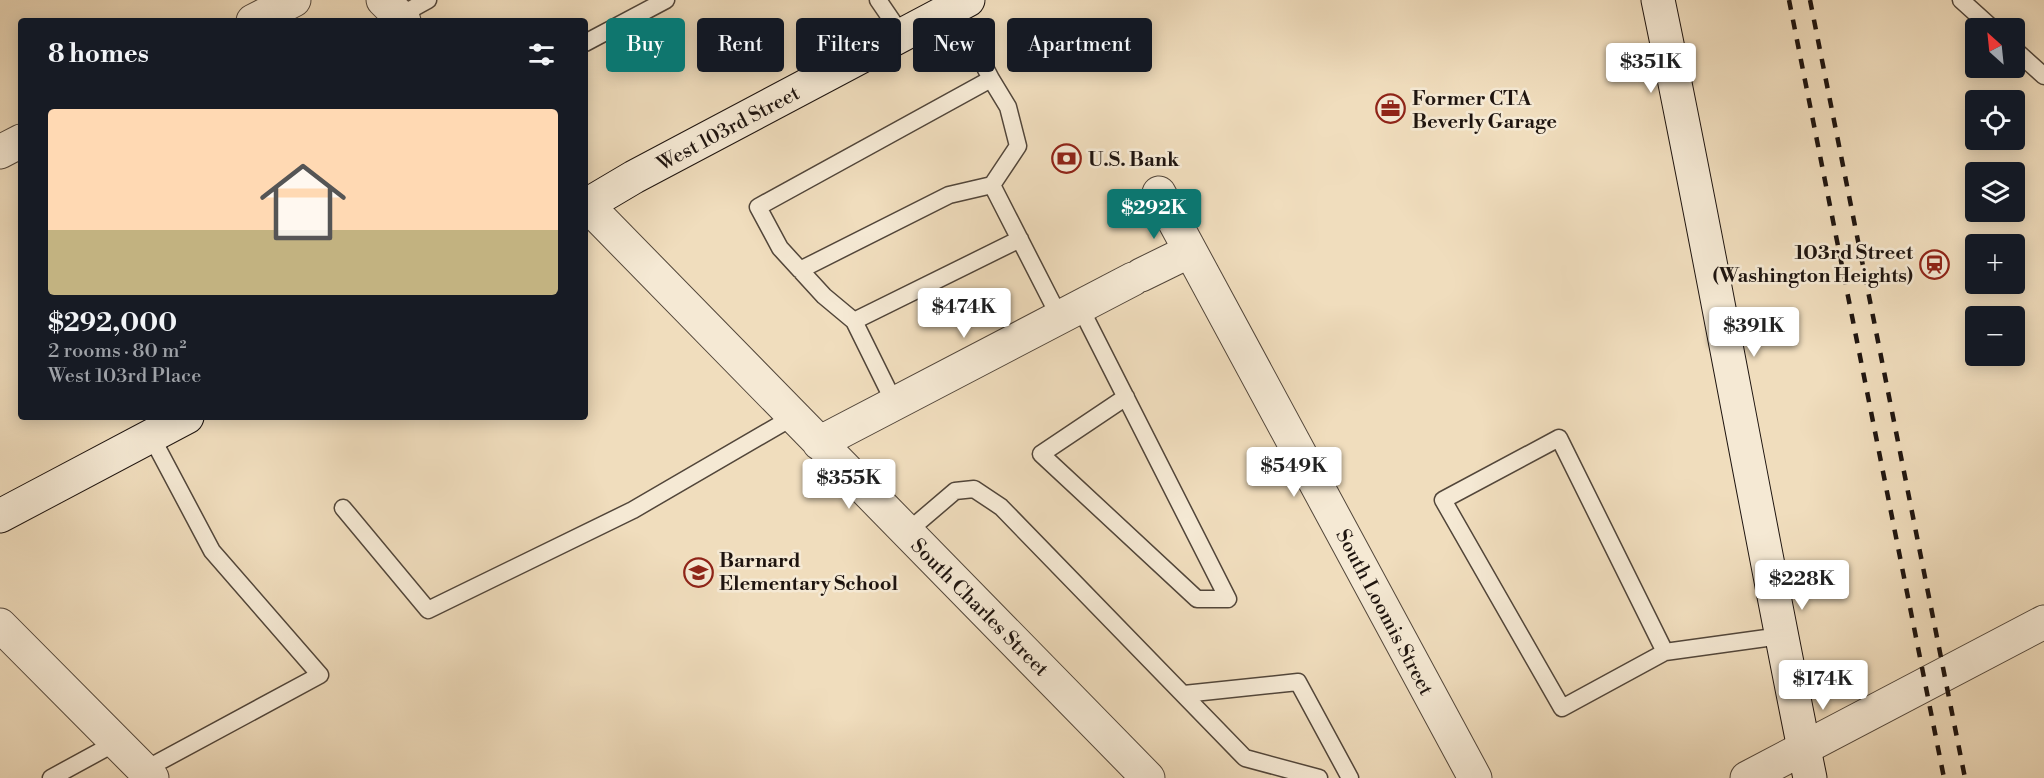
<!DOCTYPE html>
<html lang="en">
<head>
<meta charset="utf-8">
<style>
  body { margin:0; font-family:"Libre Bodoni",serif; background:#242831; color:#f1f3f6; height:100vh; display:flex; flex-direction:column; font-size:22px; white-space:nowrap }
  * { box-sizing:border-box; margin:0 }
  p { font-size:20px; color:#9ea1a6 }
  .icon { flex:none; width:33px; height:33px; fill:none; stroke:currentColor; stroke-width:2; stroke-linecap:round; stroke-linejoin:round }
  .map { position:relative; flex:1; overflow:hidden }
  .panel { position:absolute; left:18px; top:18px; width:570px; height:402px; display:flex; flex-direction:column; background:#171b24; border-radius:6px; box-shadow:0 3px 15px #0003 }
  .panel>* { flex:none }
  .guide { position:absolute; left:606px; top:18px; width:570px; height:54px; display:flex; gap:12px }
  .needle { width:39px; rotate:333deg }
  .controls { position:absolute; left:1965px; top:18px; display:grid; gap:12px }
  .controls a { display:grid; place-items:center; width:60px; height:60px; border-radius:6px; background:#171b24; box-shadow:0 3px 15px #0003; font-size:30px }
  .price { position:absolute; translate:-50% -51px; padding:0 14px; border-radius:6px; background:#fff; color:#222; font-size:20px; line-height:39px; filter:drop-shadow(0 2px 3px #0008) }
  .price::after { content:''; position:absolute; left:50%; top:36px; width:18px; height:14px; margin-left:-9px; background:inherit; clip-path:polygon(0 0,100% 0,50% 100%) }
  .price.current { background:#0f766e; color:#fff }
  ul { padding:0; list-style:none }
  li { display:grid; align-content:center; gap:12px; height:318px; padding:0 30px }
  li span { display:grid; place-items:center; height:186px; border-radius:6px; color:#555 }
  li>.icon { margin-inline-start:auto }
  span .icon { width:108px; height:108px; fill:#fffc; stroke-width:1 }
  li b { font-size:26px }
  h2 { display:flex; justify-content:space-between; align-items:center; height:72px; padding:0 30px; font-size:26px }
  .tag { padding:0 21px; border-radius:6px; background:#171b24; box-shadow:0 3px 15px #0003; font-size:21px; line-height:54px }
  .tag.current { background:#0f766e; color:#fff }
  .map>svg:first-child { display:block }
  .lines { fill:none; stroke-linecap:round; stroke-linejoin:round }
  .service-casing { stroke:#52463a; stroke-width:19 }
  .minor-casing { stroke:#52463a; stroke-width:35 }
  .secondary-casing { stroke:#1e140f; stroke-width:35 }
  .service { stroke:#f5e9d4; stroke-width:16 }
  .minor { stroke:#f5e9d4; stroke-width:33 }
  .secondary { stroke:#f5e9d4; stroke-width:33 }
  .rail { stroke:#1e140f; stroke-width:4.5; stroke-dasharray:10 10; stroke-linecap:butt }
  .labels { text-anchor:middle; stroke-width:5; stroke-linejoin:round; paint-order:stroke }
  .poi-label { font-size:20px; font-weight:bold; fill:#1e140f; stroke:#f5e9d4; text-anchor:start }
  .street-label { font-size:20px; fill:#1e140f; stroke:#f5e9d4 }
</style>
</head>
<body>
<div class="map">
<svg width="2044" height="778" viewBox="0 0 2044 778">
  <rect width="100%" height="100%" fill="#f0ddbd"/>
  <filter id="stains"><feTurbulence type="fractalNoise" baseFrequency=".00333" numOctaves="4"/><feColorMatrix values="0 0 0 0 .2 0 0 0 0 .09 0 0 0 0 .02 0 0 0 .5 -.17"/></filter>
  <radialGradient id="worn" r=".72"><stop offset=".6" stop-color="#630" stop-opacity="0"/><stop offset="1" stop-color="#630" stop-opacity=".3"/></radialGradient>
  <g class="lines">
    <defs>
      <path id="service" d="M 878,0 L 902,35
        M 1961,0 L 1992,28
        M 399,16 L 428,0
        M 585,43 L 666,0
        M 2014,49 L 2044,76
        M 992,185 L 1060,318
        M 800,270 L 949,195 L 992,185 L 1018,146 L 1008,107 L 991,79 L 954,7
        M 1080,307 L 1228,599 L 1197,599 L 1041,454 L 1126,397
        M 854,321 L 1020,239
        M 895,404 L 854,321 L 824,296 L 780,248 L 758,207 L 991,79
        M 343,508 L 428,610 L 633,510 L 793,417
        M 907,532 L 955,491 L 974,489 L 1001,507 L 1245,758 L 1319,778
        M 1665,652 L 1559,438 L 1443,500 L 1562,708 L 1665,652 L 1781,636
        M 1184,694 L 1298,682 L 1350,778
        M 144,770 L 320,675 L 212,551 L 151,436
        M 51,778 L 117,742"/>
      <path id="minor" d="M 383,0 L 404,21
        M 253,21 L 294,0
        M 0,152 L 21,141
        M 1159,193 L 1475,778
        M 585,203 L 1148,778
        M 1141,275 L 1190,251
        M 819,443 L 1133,279
        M 0,625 L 152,778
        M 1747,778 L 2044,622"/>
      <path id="secondary" d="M 1658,0 C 1712,259 1757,519 1810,778
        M 585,206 L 634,177 L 968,0
        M 0,516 L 187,417"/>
    </defs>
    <use href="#service" class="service-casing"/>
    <use href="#minor" class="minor-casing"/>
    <use href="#secondary" class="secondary-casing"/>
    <use href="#service" class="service"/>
    <use href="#minor" class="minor"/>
    <use href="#secondary" class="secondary"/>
    <path class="rail" d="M 1789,0 L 1944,778
      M 1810,0 L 1965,778"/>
  </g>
  <defs>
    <symbol id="office-ring" viewBox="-11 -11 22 22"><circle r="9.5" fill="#f5e9d4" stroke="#8f2418" stroke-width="1.5"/><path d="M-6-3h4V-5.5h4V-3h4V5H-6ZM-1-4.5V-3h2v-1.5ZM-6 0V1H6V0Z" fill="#8f2418"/></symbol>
    <symbol id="bank-ring" viewBox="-11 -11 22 22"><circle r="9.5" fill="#f5e9d4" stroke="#8f2418" stroke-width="1.5"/><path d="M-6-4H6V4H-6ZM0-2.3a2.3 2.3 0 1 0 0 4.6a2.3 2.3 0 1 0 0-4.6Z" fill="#8f2418"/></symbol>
    <symbol id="station-ring" viewBox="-11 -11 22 22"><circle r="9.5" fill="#f5e9d4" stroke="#8f2418" stroke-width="1.5"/><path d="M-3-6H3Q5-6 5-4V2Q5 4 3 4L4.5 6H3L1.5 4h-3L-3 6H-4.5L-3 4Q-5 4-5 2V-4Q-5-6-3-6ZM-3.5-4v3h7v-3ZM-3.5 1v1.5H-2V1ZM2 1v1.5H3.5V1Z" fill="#8f2418"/></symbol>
    <symbol id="school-ring" viewBox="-11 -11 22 22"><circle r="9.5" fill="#f5e9d4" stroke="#8f2418" stroke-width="1.5"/><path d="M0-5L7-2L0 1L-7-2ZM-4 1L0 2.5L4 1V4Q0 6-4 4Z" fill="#8f2418"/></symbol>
  </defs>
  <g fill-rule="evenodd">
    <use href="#office-ring" x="1374" y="92" width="33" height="33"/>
    <use href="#bank-ring" x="1050" y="142" width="33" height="33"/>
    <use href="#station-ring" x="1918" y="248" width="33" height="33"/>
    <use href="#school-ring" x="682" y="556" width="33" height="33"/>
  </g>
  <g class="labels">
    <g class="poi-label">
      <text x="1412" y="105">Former CTA<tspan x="1412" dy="23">Beverly Garage</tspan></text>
      <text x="1088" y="166">U.S. Bank</text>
      <text x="1913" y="259" text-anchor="end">103rd Street<tspan x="1913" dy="23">(Washington Heights)</tspan></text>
      <text x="719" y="567">Barnard<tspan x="719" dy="23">Elementary School</tspan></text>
    </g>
    <g class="street-label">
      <text transform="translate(728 128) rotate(-28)" y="7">West 103rd Street</text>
      <text transform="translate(980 607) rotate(45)" y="7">South Charles Street</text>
      <text transform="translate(1385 612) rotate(62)" y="7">South Loomis Street</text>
    </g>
  </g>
  <rect width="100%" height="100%" filter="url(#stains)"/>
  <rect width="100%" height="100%" fill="url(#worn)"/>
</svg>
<div class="controls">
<a><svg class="needle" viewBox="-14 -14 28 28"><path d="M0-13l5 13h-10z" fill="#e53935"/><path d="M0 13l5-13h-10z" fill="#9ea1a6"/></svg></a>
<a><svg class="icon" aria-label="locate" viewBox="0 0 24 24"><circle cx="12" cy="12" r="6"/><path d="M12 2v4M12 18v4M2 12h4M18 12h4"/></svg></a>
<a><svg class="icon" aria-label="layers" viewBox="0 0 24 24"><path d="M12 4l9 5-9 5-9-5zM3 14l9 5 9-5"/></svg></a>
<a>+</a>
<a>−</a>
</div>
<b class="price" style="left:1651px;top:94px">$351K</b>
<b class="price current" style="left:1154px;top:240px">$292K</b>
<b class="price" style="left:964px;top:339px">$474K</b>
<b class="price" style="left:1754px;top:358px">$391K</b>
<b class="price" style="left:1294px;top:498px">$549K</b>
<b class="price" style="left:849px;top:510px">$355K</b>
<b class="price" style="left:1802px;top:611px">$228K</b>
<b class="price" style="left:1823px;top:711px">$174K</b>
<div class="guide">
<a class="tag current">Buy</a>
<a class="tag">Rent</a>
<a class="tag">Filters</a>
<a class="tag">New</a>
<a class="tag">Apartment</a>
</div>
<section class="panel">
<h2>8 homes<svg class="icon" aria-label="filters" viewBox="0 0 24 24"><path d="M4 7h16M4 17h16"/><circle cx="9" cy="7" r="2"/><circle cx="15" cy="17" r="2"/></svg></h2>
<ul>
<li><span style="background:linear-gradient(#ffd9b3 65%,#c2b280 0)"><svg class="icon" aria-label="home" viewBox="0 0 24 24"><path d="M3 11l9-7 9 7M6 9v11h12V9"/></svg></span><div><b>$292,000</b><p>2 rooms · 80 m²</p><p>West 103rd Place</p></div></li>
</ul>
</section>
</div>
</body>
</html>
